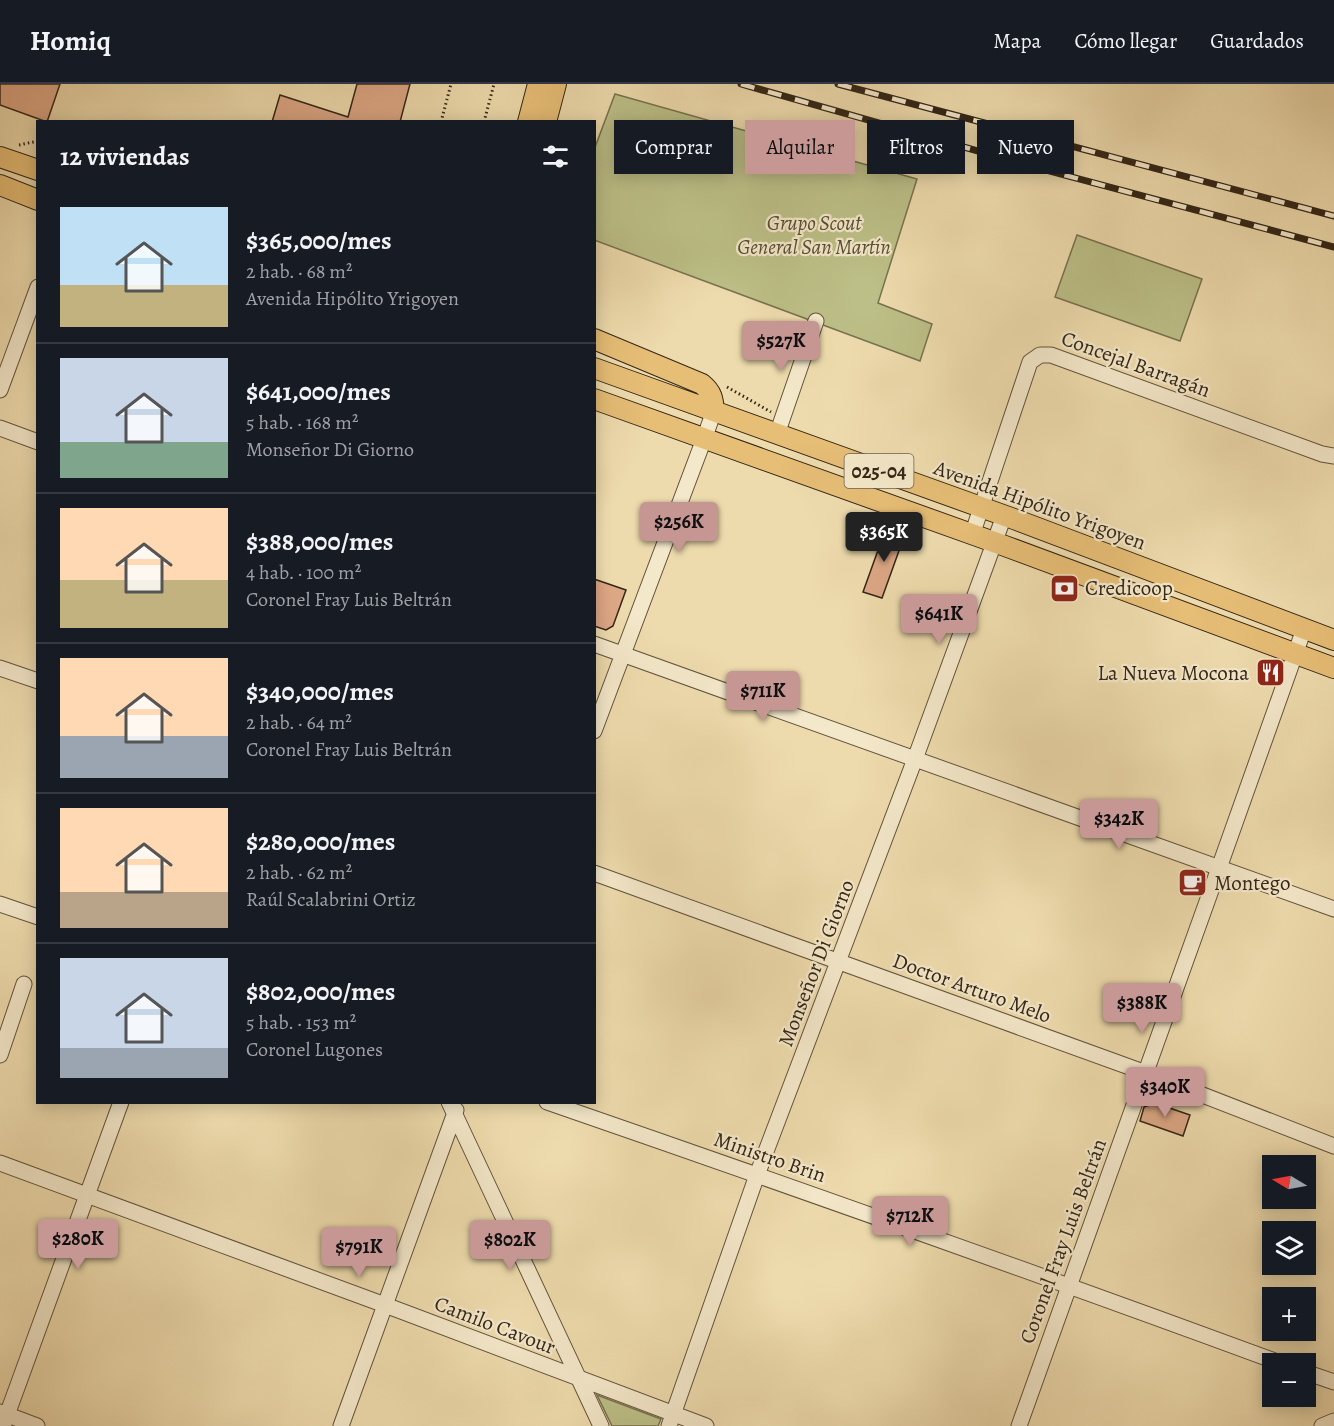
<!DOCTYPE html>
<html lang="es">
<head>
<meta charset="utf-8">
<style>
  body { margin:0; font-family:Alegreya,serif; background:#20242c; color:#f1f3f6; height:100vh; display:flex; flex-direction:column; font-size:22px; white-space:nowrap }
  * { box-sizing:border-box; margin:0 }
  p { font-size:20px; color:#9ea1a6 }
  .icon { flex:none; width:33px; height:33px; fill:none; stroke:currentColor; stroke-width:2; stroke-linecap:round; stroke-linejoin:round }
  .map { position:relative; flex:1; overflow:hidden }
  .sheet { position:absolute; left:36px; top:36px; width:560px; height:984px; display:flex; flex-direction:column; background:#171b24; border-radius:0px; box-shadow:0 3px 15px #0003 }
  .sheet>* { flex:none }
  .banner { position:absolute; left:614px; top:36px; width:570px; height:54px; display:flex; gap:12px }
  .needle { width:39px; rotate:280deg }
  .tools { position:absolute; left:1262px; top:1071px; display:grid; gap:12px }
  .tools a { display:grid; place-items:center; width:54px; height:54px; border-radius:0px; background:#171b24; box-shadow:0 3px 15px #0003; font-size:30px }
  .price { position:absolute; translate:-50% -51px; padding:0 14px; border-radius:6px; background:#c59692; color:#111; font-size:20px; line-height:39px; filter:drop-shadow(0 2px 3px #0008) }
  .price::after { content:''; position:absolute; left:50%; top:36px; width:18px; height:14px; margin-left:-9px; background:inherit; clip-path:polygon(0 0,100% 0,50% 100%) }
  .price.active { background:#222; color:#fff }
  ul { padding:0; list-style:none }
  li { display:flex; align-items:center; gap:18px; height:150px; padding:0 24px }
  li+li { border-top:2px solid #363941 }
  li span { display:grid; place-items:center; flex:none; width:168px; height:120px; border-radius:0px; color:#555 }
  li>.icon { margin-inline-start:auto }
  span .icon { width:72px; height:72px; fill:#fffc; stroke-width:1 }
  li b { font-size:26px }
  h2 { display:flex; justify-content:space-between; align-items:center; height:72px; padding:0 24px; font-size:26px }
  .chip { padding:0 21px; border-radius:0px; background:#171b24; box-shadow:0 3px 15px #0003; font-size:21px; line-height:54px }
  .chip.active { background:#c59692; color:#111 }
  header { display:flex; align-items:center; gap:36px; box-sizing:border-box; height:84px; padding:0 30px; background:#171b24; border-bottom:2px solid #363941 }
  header strong { font-size:28px }
  nav { display:flex; gap:33px; margin-inline-start:auto; font-size:21px }
  .map>svg:first-child { display:block }
  .green { fill:#bcbf87; stroke:#78724f; stroke-width:1.5 }
  .building { fill:#dca785; stroke:#332617; stroke-width:1.5 }
  .lines { fill:none; stroke-linecap:round; stroke-linejoin:round }
  .minor-casing { stroke:#62533c; stroke-width:17 }
  .major-casing { stroke:#332617; stroke-width:22 }
  .path { stroke:#332617; stroke-width:3; stroke-dasharray:1.5 3; stroke-linecap:butt }
  .minor { stroke:#f4e8ca; stroke-width:15 }
  .major { stroke:#e7be76; stroke-width:20 }
  .rail-casing { stroke:#332617; stroke-width:7 }
  .rail { stroke:#f4e8ca; stroke-width:4.5; stroke-dasharray:14; stroke-linecap:butt }
  .labels { text-anchor:middle; stroke-width:4.5; stroke-linejoin:round; paint-order:stroke }
  .shield { fill:#f4e8ca; stroke:#6d604d; stroke-width:1.5 }
  .shield-label { font-size:20px; font-weight:bold; fill:#332617 }
  .park-label { font-size:21px; font-style:italic; fill:#554c33; stroke:#f4e8ca }
  .street-label { font-size:21px; fill:#332617; stroke:#f4e8ca }
  .poi-label { font-size:21px; fill:#332617; stroke:#f4e8ca; text-anchor:start }
</style>
</head>
<body>
<header>
<strong>Homiq</strong>
<nav><a>Mapa</a><a>Cómo llegar</a><a>Guardados</a></nav>
</header>
<div class="map">
<svg width="1334" height="1342" viewBox="0 0 1334 1342">
  <rect width="100%" height="100%" fill="#eedbad"/>
  <filter id="stains"><feTurbulence type="fractalNoise" baseFrequency=".00333" numOctaves="4"/><feColorMatrix values="0 0 0 0 .2 0 0 0 0 .09 0 0 0 0 .02 0 0 0 .5 -.17"/></filter>
  <radialGradient id="worn" r=".72"><stop offset=".6" stop-color="#630" stop-opacity="0"/><stop offset="1" stop-color="#630" stop-opacity=".3"/></radialGradient>
  <path class="green" d="M 615,10 L 917,95 L 878,219 L 932,240 L 920,277 L 594,156 L 594,66 Z
    M 1077,151 L 1202,195 L 1180,257 L 1055,213 Z
    M 597,1311 L 661,1335 L 658,1342 L 612,1342 Z"/>
  <path class="building" d="M 0,0 L 60,0 L 47,38 L 0,21 Z
    M 357,0 L 410,0 L 400,38 L 272,38 L 280,11 L 348,33 Z
    M 886,444 L 905,450 L 882,514 L 863,508 Z
    M 594,495 L 626,506 L 613,542 L 606,546 L 594,542 Z
    M 1155,1019 L 1190,1031 L 1183,1052 L 1140,1037 L 1144,1023 Z"/>
  <g class="lines">
    <defs>
      <path id="minor" d="M 0,306 L 38,203
        M 0,344 L 38,358
        M 777,350 L 816,237
        M 972,451 L 1030,278 L 1040,271 L 1051,271 L 1322,370 L 1334,372
        M 594,560 L 1334,825
        M 0,584 L 38,597
        M 594,647 L 704,355 L 714,327
        M 594,789 L 1146,989 L 1334,1062
        M 0,820 L 38,833
        M 0,971 L 24,900
        M 449,1018 L 601,1342
        M 547,1018 C 793,1103 1038,1190 1283,1280
        M 0,1079 L 385,1221 L 706,1342
        M 1305,1288 L 1334,1298
        M 0,1328 L 37,1342
        M 3,1342 L 121,1018
        M 341,1342 L 456,1026
        M 669,1342 L 757,1091 L 915,675 L 1004,432
        M 1019,1342 L 1219,784 L 1304,545
        M 1322,1342 L 1334,1337"/>
      <path id="major" d="M 528,38 L 538,0
        M 546,38 L 556,0
        M 0,73 L 38,86
        M 0,101 L 38,116
        M 594,255 L 702,300 C 712,308 713,315 714,327
        M 594,284 L 1014,435 L 1334,556
        M 594,315 L 1005,462 L 1334,584"/>
    </defs>
    <use href="#minor" class="minor-casing"/>
    <use href="#major" class="major-casing"/>
    <path class="path" d="M 441,38 L 451,0
      M 484,38 L 494,0
      M 19,61 L 38,57
      M 727,303 L 771,328"/>
    <use href="#minor" class="minor"/>
    <use href="#major" class="major"/>
    <defs>
      <path id="rail" d="M 741,0 L 1038,84 L 1334,163
        M 838,0 L 1334,132"/>
    </defs>
    <use href="#rail" class="rail-casing"/>
    <use href="#rail" class="rail"/>
  </g>
  <defs>
    <symbol id="bank-square" viewBox="-11 -11 22 22"><rect x="-9" y="-9" width="18" height="18" rx="4" fill="#8f2418" stroke="#f4e8ca"/><path d="M-6-4H6V4H-6ZM0-2.3a2.3 2.3 0 1 0 0 4.6a2.3 2.3 0 1 0 0-4.6Z" fill="#fff"/></symbol>
    <symbol id="restaurant-square" viewBox="-11 -11 22 22"><rect x="-9" y="-9" width="18" height="18" rx="4" fill="#8f2418" stroke="#f4e8ca"/><path d="M-5-6h1v4h1v-4h1v4h1v-4h1v5L-1.5 .5V6h-2V.5L-5-1ZM5-6V6H3V1.5H1.5Q1.5-4 5-6Z" fill="#fff"/></symbol>
    <symbol id="cafe-square" viewBox="-11 -11 22 22"><rect x="-9" y="-9" width="18" height="18" rx="4" fill="#8f2418" stroke="#f4e8ca"/><path d="M-5.5-4.5H6V0H3Q3 3.5 0 3.5H-2.5Q-5.5 3.5-5.5 0ZM3-3.2v2h1.7v-2ZM-6 4.5H4V6H-6Z" fill="#fff"/></symbol>
  </defs>
  <g fill-rule="evenodd">
    <use href="#bank-square" x="1048" y="488" width="33" height="33"/>
    <use href="#restaurant-square" x="1254" y="572" width="33" height="33"/>
    <use href="#cafe-square" x="1176" y="782" width="33" height="33"/>
  </g>
  <g class="labels">
    <rect class="shield" x="844.5" y="370" width="69" height="34" rx="4.5"/>
    <g class="shield-label">
      <text x="879" y="394">025-04</text>
    </g>
    <g class="park-label">
      <text x="814" y="146">Grupo Scout<tspan x="814" dy="24">General San Martín</tspan></text>
    </g>
    <g class="street-label">
      <text transform="translate(1136 280) rotate(20)" y="7">Concejal Barragán</text>
      <text transform="translate(1040 421) rotate(20)" y="7">Avenida Hipólito Yrigoyen</text>
      <text transform="translate(816 879) rotate(-69)" y="7">Monseñor Di Giorno</text>
      <text transform="translate(972 904) rotate(20)" y="7">Doctor Arturo Melo</text>
      <text transform="translate(770 1073) rotate(19)" y="7">Ministro Brin</text>
      <text transform="translate(1063 1157) rotate(-70)" y="7">Coronel Fray Luis Beltrán</text>
      <text transform="translate(495 1241) rotate(21)" y="7">Camilo Cavour</text>
    </g>
    <g class="poi-label">
      <text x="1085" y="511">Credicoop</text>
      <text x="1249" y="596" text-anchor="end">La Nueva Mocona</text>
      <text x="1214" y="806">Montego</text>
    </g>
  </g>
  <rect width="100%" height="100%" filter="url(#stains)"/>
  <rect width="100%" height="100%" fill="url(#worn)"/>
</svg>
<div class="tools">
<a><svg class="needle" viewBox="-14 -14 28 28"><path d="M0-13l5 13h-10z" fill="#e53935"/><path d="M0 13l5-13h-10z" fill="#9ea1a6"/></svg></a>
<a><svg class="icon" aria-label="layers" viewBox="0 0 24 24"><path d="M12 4l9 5-9 5-9-5zM3 14l9 5 9-5"/></svg></a>
<a>+</a>
<a>−</a>
</div>
<b class="price" style="left:781px;top:288px">$527K</b>
<b class="price" style="left:679px;top:469px">$256K</b>
<b class="price active" style="left:884px;top:479px">$365K</b>
<b class="price" style="left:939px;top:561px">$641K</b>
<b class="price" style="left:763px;top:638px">$711K</b>
<b class="price" style="left:1119px;top:766px">$342K</b>
<b class="price" style="left:1142px;top:950px">$388K</b>
<b class="price" style="left:1165px;top:1034px">$340K</b>
<b class="price" style="left:910px;top:1163px">$712K</b>
<b class="price" style="left:78px;top:1186px">$280K</b>
<b class="price" style="left:510px;top:1187px">$802K</b>
<b class="price" style="left:359px;top:1194px">$791K</b>
<div class="banner">
<a class="chip">Comprar</a>
<a class="chip active">Alquilar</a>
<a class="chip">Filtros</a>
<a class="chip">Nuevo</a>
</div>
<section class="sheet">
<h2>12 viviendas<svg class="icon" aria-label="filters" viewBox="0 0 24 24"><path d="M4 7h16M4 17h16"/><circle cx="9" cy="7" r="2"/><circle cx="15" cy="17" r="2"/></svg></h2>
<ul>
<li><span style="background:linear-gradient(#bfe0f5 65%,#c2b280 0)"><svg class="icon" aria-label="home" viewBox="0 0 24 24"><path d="M3 11l9-7 9 7M6 9v11h12V9"/></svg></span><div><b>$365,000/mes</b><p>2 hab. · 68 m²</p><p>Avenida Hipólito Yrigoyen</p></div></li>
<li><span style="background:linear-gradient(#c9d6e8 70%,#7fa58c 0)"><svg class="icon" aria-label="home" viewBox="0 0 24 24"><path d="M3 11l9-7 9 7M6 9v11h12V9"/></svg></span><div><b>$641,000/mes</b><p>5 hab. · 168 m²</p><p>Monseñor Di Giorno</p></div></li>
<li><span style="background:linear-gradient(#ffd9b3 60%,#c2b280 0)"><svg class="icon" aria-label="home" viewBox="0 0 24 24"><path d="M3 11l9-7 9 7M6 9v11h12V9"/></svg></span><div><b>$388,000/mes</b><p>4 hab. · 100 m²</p><p>Coronel Fray Luis Beltrán</p></div></li>
<li><span style="background:linear-gradient(#ffd9b3 65%,#9aa5b1 0)"><svg class="icon" aria-label="home" viewBox="0 0 24 24"><path d="M3 11l9-7 9 7M6 9v11h12V9"/></svg></span><div><b>$340,000/mes</b><p>2 hab. · 64 m²</p><p>Coronel Fray Luis Beltrán</p></div></li>
<li><span style="background:linear-gradient(#ffd9b3 70%,#b9a48a 0)"><svg class="icon" aria-label="home" viewBox="0 0 24 24"><path d="M3 11l9-7 9 7M6 9v11h12V9"/></svg></span><div><b>$280,000/mes</b><p>2 hab. · 62 m²</p><p>Raúl Scalabrini Ortiz</p></div></li>
<li><span style="background:linear-gradient(#c9d6e8 75%,#9aa5b1 0)"><svg class="icon" aria-label="home" viewBox="0 0 24 24"><path d="M3 11l9-7 9 7M6 9v11h12V9"/></svg></span><div><b>$802,000/mes</b><p>5 hab. · 153 m²</p><p>Coronel Lugones</p></div></li>
</ul>
</section>
</div>
</body>
</html>
